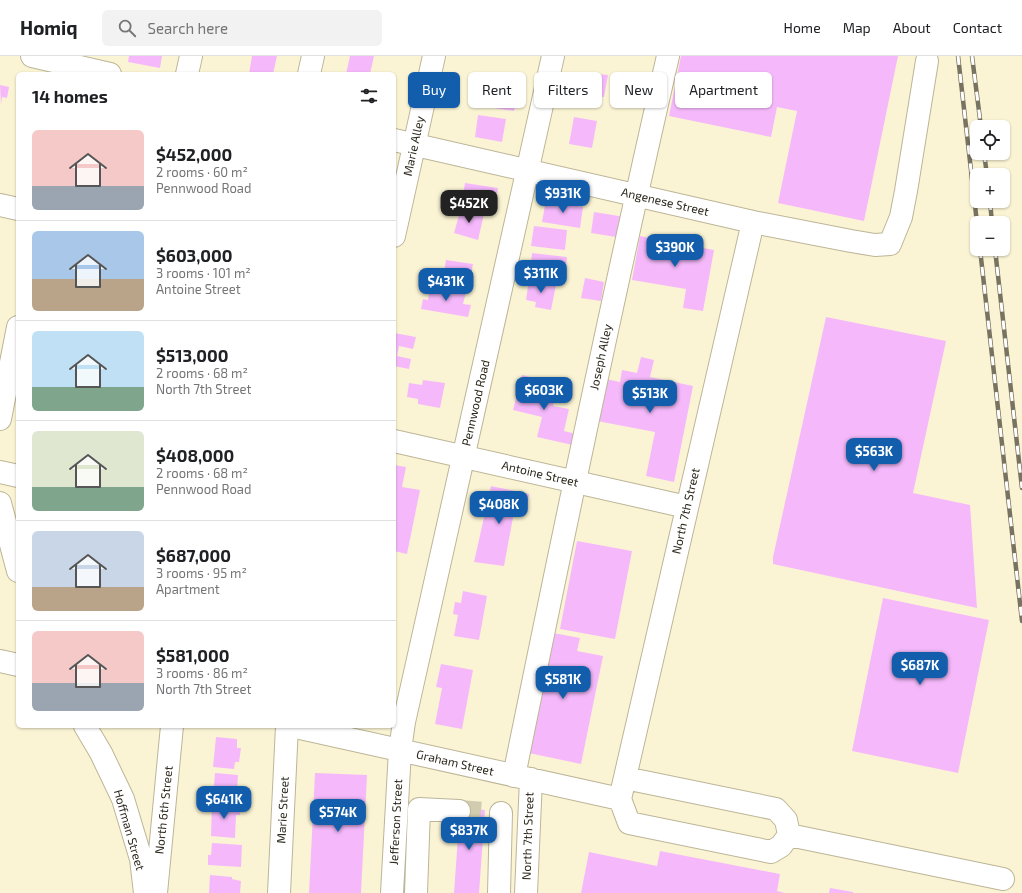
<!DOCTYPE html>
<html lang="en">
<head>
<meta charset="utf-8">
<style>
  body { margin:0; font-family:"Exo 2",sans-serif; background:#f2f2f2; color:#202124; height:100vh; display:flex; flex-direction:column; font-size:15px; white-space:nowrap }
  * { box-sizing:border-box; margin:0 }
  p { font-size:13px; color:#757577 }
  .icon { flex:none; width:22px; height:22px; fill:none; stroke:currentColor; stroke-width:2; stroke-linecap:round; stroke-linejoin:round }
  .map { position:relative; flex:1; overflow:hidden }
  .panel { position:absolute; left:16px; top:16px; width:380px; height:656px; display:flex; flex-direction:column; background:#fff; border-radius:6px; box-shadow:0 1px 3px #0004 }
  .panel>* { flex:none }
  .hud { position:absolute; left:408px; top:16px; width:380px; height:36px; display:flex; gap:8px }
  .tools { position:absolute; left:970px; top:64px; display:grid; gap:8px }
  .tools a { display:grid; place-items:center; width:40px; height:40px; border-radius:6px; background:#fff; box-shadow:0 1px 3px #0004; font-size:20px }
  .price { position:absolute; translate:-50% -34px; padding:0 9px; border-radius:8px; background:#125ead; color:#fff; font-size:13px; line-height:26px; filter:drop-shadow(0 1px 2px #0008) }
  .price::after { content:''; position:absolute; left:50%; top:24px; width:12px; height:9px; margin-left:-6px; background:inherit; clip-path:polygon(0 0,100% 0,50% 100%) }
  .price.active { background:#222; color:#fff }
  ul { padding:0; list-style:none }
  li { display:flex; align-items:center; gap:12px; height:100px; padding:0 16px }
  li+li { border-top:1px solid #e0e0e0 }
  li span { display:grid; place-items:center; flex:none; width:112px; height:80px; border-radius:6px; color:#555 }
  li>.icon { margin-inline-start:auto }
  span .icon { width:48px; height:48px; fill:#fffc; stroke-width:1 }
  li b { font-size:17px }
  h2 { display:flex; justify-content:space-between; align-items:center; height:48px; padding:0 16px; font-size:17px }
  .pill { padding:0 14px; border-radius:6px; background:#fff; box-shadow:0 1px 3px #0004; font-size:14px; line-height:36px }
  .pill.active { background:#125ead; color:#fff }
  header { display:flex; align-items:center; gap:24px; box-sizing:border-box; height:56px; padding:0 20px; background:#fff; border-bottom:1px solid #e0e0e0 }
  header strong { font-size:19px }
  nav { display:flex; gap:22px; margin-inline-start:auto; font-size:14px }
  .search { width:280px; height:36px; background:#f2f2f2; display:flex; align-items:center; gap:10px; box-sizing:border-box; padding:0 14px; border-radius:6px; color:#757577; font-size:15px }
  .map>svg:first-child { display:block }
  .building { fill:#f5b9fb }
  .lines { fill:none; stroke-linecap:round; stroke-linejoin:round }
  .minor-tunnel { stroke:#d1cbaf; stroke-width:22; stroke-dasharray:22 11; stroke-linecap:butt }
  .minor-casing { stroke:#bcb597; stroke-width:24 }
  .minor { stroke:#fff; stroke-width:22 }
  .rail-casing { stroke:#787360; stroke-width:4.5 }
  .rail { stroke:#fff; stroke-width:3; stroke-dasharray:9; stroke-linecap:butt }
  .labels { text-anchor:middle; stroke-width:3; stroke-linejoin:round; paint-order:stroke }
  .street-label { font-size:12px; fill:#2b281c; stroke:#fff }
</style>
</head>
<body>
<header>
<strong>Homiq</strong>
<div class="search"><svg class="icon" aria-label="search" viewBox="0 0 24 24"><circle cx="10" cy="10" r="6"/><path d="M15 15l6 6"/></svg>Search here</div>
<nav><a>Home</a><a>Map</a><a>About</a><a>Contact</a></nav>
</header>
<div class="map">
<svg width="1022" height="837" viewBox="0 0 1022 837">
  <rect width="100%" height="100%" fill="#fbf4d4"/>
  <path class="building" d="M 129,0 L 162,0 L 160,12 L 128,6 Z
    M 252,0 L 277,0 L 273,18 L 249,18 Z
    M 350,0 L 374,0 L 370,18 L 346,18 Z
    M 681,0 L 898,0 L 864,165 L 778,147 L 797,55 L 777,51 L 771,81 L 669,60 Z
    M 584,17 L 608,19 L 604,41 L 581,39 Z
    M 473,27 L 518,34 L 514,55 L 469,48 Z
    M 0,29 L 9,31 L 7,42 L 2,41 L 1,49 Z
    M 478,59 L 506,63 L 502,86 L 475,81 Z
    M 574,61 L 597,65 L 592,92 L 569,88 Z
    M 465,127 L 498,132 L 495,151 L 462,145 Z
    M 546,144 L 583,151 L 580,172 L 542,166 Z
    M 461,152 L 484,158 L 478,184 L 454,177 Z
    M 594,156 L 625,161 L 622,182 L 591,177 Z
    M 534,170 L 567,174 L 565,194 L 531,190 Z
    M 640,180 L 714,194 L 703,255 L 683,252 L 686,233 L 632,224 Z
    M 532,197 L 567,201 L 565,221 L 530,217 Z
    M 446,204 L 473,208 L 469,228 L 443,223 Z
    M 585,222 L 604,226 L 601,245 L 581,242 Z
    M 529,224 L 556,229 L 551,254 L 535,251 L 536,246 L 526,244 Z
    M 430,230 L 466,236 L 463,248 L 471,249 L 468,261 L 421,253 L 423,243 L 428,244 Z
    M 826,261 L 946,285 L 913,437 L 970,449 L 977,552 L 773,508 L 773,501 Z
    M 394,277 L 416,281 L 413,293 L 399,290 L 397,300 L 411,303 L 409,313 L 394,310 Z
    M 641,301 L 654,304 L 650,321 L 693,330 L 674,426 L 646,420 L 655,376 L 597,365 L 606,323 L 620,326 L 622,314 L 637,317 Z
    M 522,319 L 546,325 L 543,334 L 556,337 L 553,350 L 569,353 L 564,375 L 580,379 L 577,390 L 537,381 L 542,361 L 513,354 Z
    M 423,324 L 445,327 L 440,352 L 418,348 L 418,343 L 407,341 L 409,327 L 422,329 Z
    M 394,409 L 406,411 L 402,431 L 420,434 L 407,498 L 394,495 Z
    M 491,430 L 529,438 L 526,457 L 514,456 L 504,510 L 474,506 Z
    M 577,485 L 632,495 L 615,583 L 560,573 Z
    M 463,535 L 487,540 L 479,584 L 454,580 L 458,559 L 453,558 L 455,546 L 461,547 Z
    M 883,542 L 989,564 L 958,717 L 852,695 Z
    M 548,576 L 580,582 L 577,595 L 603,600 L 581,708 L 524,696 Z
    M 441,608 L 473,614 L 462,673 L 435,668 L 442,632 L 436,631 Z
    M 216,681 L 237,683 L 237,692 L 241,692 L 239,706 L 235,706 L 234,713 L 213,711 Z
    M 215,717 L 238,719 L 237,734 L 243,734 L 242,741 L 237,741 L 237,746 L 213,745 Z
    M 315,717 L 367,719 L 361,837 L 309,837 Z
    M 212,748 L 240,749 L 240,759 L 236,759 L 235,782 L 211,780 Z
    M 460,752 L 485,754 L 479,837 L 454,837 Z
    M 212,787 L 242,789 L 241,811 L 208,809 L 208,799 L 211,799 Z
    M 660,795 L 780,818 L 777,835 L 785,837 L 581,837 L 589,796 L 657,810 Z
    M 210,819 L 232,821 L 232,823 L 241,825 L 240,837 L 209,837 Z
    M 830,832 L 853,836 L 853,837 L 829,837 Z"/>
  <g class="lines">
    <path class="minor-tunnel" d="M 459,755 L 485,757"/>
    <defs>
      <path id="minor" d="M 32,0 L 110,18
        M 187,18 L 191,0
        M 309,18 L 313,0
        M 394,84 L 753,166 L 851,185 L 875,189 L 890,188 L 901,161 L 906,135 L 927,5
        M 0,149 L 18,153
        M 394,180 L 434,0
        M 0,363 L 18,271
        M 394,385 L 687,451
        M 0,416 L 18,420
        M 0,447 L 18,515
        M 0,605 L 18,609
        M 85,670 L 101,697 L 123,743 L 141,803 L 145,837
        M 291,670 L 620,743
        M 514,720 C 563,479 613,239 668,0
        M 620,743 L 753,166
        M 620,743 L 629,767 L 771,796 L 781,790 L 789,779 L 786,764 L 776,753 L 625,722
        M 789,779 L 1003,823
        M 156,837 L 172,670
        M 279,837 L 287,670
        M 392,837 L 400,694 L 404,666 L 553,0
        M 416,837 L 419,753 L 459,755
        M 499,837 L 501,757
        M 526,837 L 531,723"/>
    </defs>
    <use href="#minor" class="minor-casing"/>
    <use href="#minor" class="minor"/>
    <defs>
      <path id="rail" d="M 958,0 L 977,167
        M 972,0 L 981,71
        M 984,97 L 987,119
        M 990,145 L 992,167
        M 980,193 L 1022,565
        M 995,193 L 1022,432"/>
    </defs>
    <use href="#rail" class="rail-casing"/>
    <use href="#rail" class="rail"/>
  </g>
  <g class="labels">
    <g class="street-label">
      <text transform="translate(414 90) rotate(-78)" y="4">Marie Alley</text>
      <text transform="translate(665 146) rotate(13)" y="4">Angenese Street</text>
      <text transform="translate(601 301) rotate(-78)" y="4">Joseph Alley</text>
      <text transform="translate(476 347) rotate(-77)" y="4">Pennwood Road</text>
      <text transform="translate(540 418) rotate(13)" y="4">Antoine Street</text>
      <text transform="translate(686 455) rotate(-77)" y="4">North 7th Street</text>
      <text transform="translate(455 707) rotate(13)" y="4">Graham Street</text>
      <text transform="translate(164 754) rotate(-84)" y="4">North 6th Street</text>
      <text transform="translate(283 754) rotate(-87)" y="4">Marie Street</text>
      <text transform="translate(396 766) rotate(-87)" y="4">Jefferson Street</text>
      <text transform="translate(129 774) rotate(74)" y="4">Hoffman Street</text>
      <text transform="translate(528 780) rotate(-88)" y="4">North 7th Street</text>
    </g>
  </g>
</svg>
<div class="tools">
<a><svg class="icon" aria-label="locate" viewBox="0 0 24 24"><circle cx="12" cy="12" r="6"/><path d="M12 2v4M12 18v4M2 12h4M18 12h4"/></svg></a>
<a>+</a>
<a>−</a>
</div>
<b class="price" style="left:563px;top:158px">$931K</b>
<b class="price active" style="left:469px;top:168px">$452K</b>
<b class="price" style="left:675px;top:212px">$390K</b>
<b class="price" style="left:541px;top:238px">$311K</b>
<b class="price" style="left:446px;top:246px">$431K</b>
<b class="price" style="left:544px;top:355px">$603K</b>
<b class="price" style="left:650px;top:358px">$513K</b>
<b class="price" style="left:874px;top:416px">$563K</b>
<b class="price" style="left:499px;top:469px">$408K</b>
<b class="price" style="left:920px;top:630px">$687K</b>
<b class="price" style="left:563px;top:644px">$581K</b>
<b class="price" style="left:224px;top:764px">$641K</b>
<b class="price" style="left:338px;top:777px">$574K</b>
<b class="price" style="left:469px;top:795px">$837K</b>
<div class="hud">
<a class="pill active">Buy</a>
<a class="pill">Rent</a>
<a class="pill">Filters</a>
<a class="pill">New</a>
<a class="pill">Apartment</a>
</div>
<section class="panel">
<h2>14 homes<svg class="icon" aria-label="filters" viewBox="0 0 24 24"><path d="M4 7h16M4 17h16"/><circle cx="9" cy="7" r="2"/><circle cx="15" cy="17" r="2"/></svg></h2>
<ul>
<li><span style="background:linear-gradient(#f6c9c9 70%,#9aa5b1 0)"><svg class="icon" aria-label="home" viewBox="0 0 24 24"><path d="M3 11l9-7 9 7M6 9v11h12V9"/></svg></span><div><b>$452,000</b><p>2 rooms · 60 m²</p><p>Pennwood Road</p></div></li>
<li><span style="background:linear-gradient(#a9c7e8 60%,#b9a48a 0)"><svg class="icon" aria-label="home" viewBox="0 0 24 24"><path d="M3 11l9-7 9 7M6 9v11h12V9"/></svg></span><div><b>$603,000</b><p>3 rooms · 101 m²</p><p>Antoine Street</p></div></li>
<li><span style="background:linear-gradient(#bfe0f5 70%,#7fa58c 0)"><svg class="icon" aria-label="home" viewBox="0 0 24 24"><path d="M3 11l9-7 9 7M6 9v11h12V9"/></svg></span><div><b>$513,000</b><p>2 rooms · 68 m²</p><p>North 7th Street</p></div></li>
<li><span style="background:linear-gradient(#dfe7d0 70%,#7fa58c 0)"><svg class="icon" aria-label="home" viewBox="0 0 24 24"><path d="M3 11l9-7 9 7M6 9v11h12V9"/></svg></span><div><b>$408,000</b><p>2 rooms · 68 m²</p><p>Pennwood Road</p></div></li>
<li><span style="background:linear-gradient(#c9d6e8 70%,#b9a48a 0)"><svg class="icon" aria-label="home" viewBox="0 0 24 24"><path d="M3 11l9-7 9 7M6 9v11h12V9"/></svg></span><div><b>$687,000</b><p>3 rooms · 95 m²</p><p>Apartment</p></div></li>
<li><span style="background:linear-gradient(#f6c9c9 65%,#9aa5b1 0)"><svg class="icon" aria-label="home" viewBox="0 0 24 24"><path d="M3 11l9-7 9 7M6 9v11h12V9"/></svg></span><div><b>$581,000</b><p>3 rooms · 86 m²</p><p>North 7th Street</p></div></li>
</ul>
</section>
</div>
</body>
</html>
